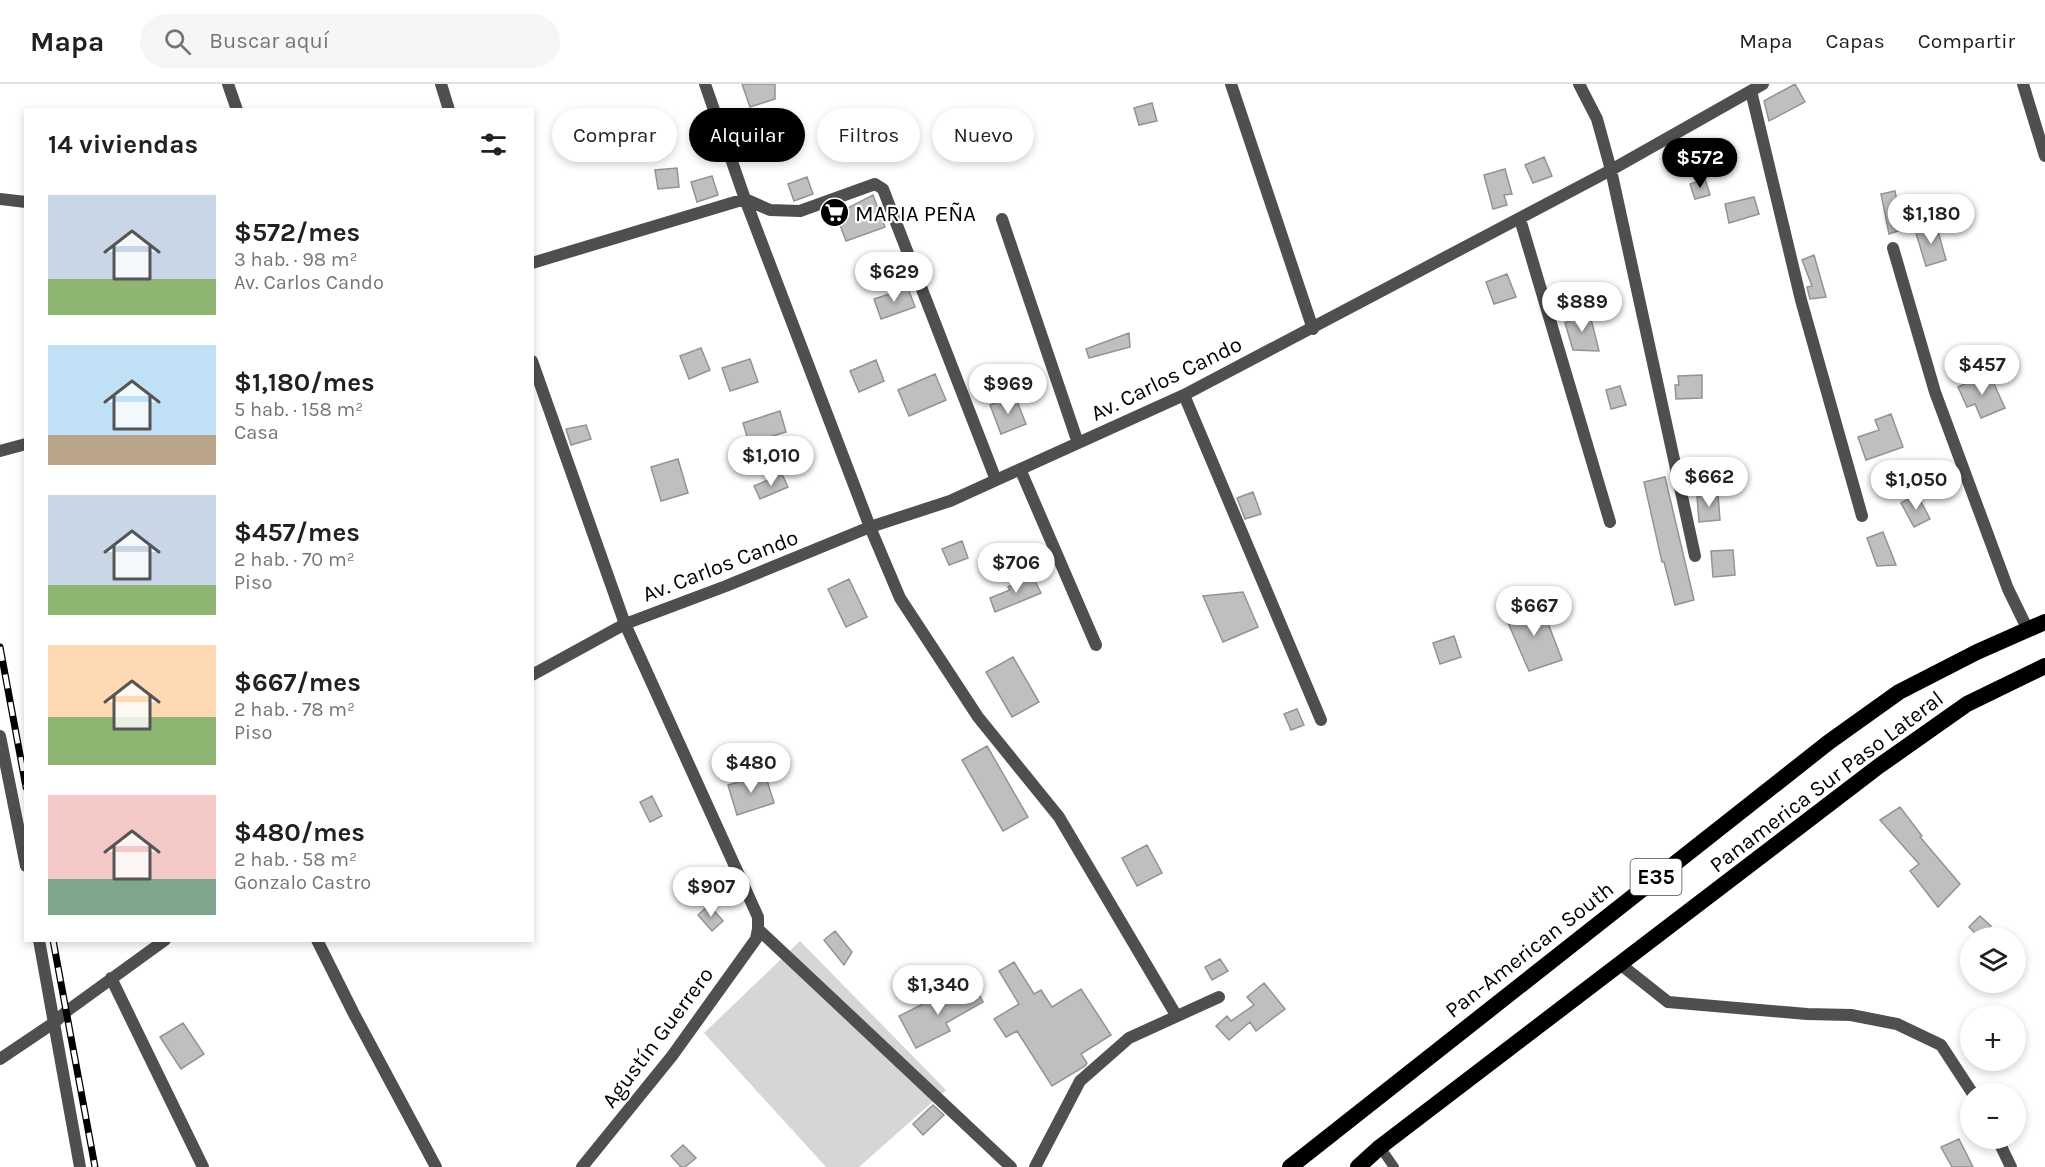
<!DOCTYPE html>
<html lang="es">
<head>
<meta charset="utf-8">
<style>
  body { margin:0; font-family:Karla,sans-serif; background:#f6f6f6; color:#202124; height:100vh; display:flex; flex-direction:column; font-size:22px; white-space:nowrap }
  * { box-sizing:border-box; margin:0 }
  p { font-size:20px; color:#757577 }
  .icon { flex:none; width:33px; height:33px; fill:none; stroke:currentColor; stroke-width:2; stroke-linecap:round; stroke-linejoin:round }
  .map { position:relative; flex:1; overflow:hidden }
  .sheet { position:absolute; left:24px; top:24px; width:510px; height:834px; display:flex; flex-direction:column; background:#fff; border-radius:0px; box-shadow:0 3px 9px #0003 }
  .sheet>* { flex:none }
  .banner { position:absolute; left:552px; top:24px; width:570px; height:54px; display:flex; gap:12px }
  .controls { position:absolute; left:1960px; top:843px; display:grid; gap:12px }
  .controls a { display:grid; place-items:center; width:66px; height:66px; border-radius:50%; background:#fff; box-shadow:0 3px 9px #0003; font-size:30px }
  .price { position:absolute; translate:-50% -51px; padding:0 14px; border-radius:21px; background:#fff; color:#222; font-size:20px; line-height:39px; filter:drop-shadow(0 2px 3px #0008) }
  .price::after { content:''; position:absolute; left:50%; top:36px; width:18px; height:14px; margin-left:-9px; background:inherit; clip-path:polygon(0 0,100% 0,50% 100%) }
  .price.on { background:#000; color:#fff }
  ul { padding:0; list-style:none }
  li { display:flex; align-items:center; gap:18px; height:150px; padding:0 24px }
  li span { display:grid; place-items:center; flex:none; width:168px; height:120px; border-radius:0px; color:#555 }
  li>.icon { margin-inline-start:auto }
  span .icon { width:72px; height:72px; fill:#fffc; stroke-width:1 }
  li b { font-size:26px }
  h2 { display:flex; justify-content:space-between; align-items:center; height:72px; padding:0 24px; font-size:26px }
  .tag { padding:0 21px; border-radius:27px; background:#fff; box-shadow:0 3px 9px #0003; font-size:21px; line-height:54px }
  .tag.on { background:#000; color:#fff }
  header { display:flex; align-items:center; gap:36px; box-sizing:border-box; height:84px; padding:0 30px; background:#fff; border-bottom:2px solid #e0e0e0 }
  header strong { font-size:28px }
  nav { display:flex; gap:33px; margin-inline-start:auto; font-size:21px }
  .search { width:420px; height:54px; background:#f6f6f6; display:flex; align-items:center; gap:15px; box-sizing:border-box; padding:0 21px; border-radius:33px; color:#757577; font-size:22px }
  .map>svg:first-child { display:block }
  .green { fill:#d6d6d6 }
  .building { fill:#bfbfbf; stroke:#939393; stroke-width:1.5 }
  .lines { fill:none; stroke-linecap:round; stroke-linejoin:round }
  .service { stroke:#4f4f4f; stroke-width:10 }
  .minor { stroke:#4f4f4f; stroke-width:12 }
  .tertiary { stroke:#4f4f4f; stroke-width:12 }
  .trunk { stroke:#000; stroke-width:16 }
  .rail-casing { stroke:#000; stroke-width:7 }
  .rail { stroke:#fff; stroke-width:4.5; stroke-dasharray:14; stroke-linecap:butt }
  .labels { text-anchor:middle; stroke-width:4.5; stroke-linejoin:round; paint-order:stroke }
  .shield { fill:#fff; stroke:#4c4c4c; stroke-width:1.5 }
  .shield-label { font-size:21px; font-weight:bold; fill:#000 }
  .poi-label { font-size:22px; fill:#000; stroke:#fff; text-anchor:start }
  .street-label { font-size:22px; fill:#000; stroke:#fff }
</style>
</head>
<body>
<header>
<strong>Mapa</strong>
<div class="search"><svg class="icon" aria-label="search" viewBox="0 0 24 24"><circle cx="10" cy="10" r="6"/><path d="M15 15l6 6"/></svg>Buscar aquí</div>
<nav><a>Mapa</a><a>Capas</a><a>Compartir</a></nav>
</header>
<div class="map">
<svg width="2045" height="1083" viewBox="0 0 2045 1083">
  <rect width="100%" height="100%" fill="#fff"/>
  <path class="green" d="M 800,857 L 946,1006 L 859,1083 L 826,1083 L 704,949 Z"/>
  <path class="building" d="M 742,0 L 775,0 L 775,15 L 750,23 Z
    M 1795,0 L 1805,18 L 1769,37 L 1764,17 Z
    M 1152,19 L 1157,37 L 1139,41 L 1134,24 Z
    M 755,36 L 782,41 L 786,54 L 768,60 L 756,76 L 741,54 L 757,43 Z
    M 1544,73 L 1552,92 L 1533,99 L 1525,81 Z
    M 677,84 L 679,103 L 658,105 L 655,86 Z
    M 1505,85 L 1512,110 L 1504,111 L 1507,121 L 1493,125 L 1484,91 Z
    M 712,92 L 718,111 L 697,118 L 691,98 Z
    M 807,93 L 813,110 L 794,117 L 788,100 Z
    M 1705,95 L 1710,111 L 1695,115 L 1690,100 Z
    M 1895,107 L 1899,128 L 1901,127 L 1907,144 L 1889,150 L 1881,110 Z
    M 873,111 L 885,143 L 846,157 L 836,130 Z
    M 1754,113 L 1759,130 L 1729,139 L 1725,120 Z
    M 1936,140 L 1946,176 L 1926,182 L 1915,146 Z
    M 1814,171 L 1826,213 L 1810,215 L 1807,203 L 1812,202 L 1802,176 Z
    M 1507,190 L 1516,213 L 1494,220 L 1486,198 Z
    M 908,204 L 915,223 L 881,235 L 874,215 Z
    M 1589,227 L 1599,267 L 1573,266 L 1565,239 Z
    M 1129,249 L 1130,263 L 1089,274 L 1086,265 Z
    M 701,264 L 710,286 L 689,295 L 680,272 Z
    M 750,275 L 758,298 L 730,307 L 722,284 Z
    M 876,276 L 884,297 L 859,308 L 850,287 Z
    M 1989,289 L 2005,324 L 1981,334 L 1975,320 L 1967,323 L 1958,303 Z
    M 935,290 L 946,316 L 909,332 L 898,306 Z
    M 1702,291 L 1702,314 L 1676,315 L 1675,301 L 1679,301 L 1678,292 Z
    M 1620,302 L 1626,321 L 1611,325 L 1606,306 Z
    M 1015,312 L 1026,340 L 1001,350 L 990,321 Z
    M 780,327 L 786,348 L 749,359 L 743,339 Z
    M 1891,330 L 1903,363 L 1866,376 L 1858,353 L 1879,346 L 1875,336 Z
    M 586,341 L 591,355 L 571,361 L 566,345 Z
    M 678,375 L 688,409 L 661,417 L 651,383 Z
    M 782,390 L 788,403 L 760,415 L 754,402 Z
    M 1665,393 L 1694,516 L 1675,521 L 1664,478 L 1662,478 L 1644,398 Z
    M 1253,408 L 1261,430 L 1245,435 L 1237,414 Z
    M 1718,410 L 1720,436 L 1699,438 L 1697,412 Z
    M 1917,410 L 1930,435 L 1914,443 L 1901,419 Z
    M 1883,448 L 1896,481 L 1877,482 L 1867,454 Z
    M 962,457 L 968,474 L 949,481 L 942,465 Z
    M 1733,466 L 1735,491 L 1713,493 L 1711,467 Z
    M 1032,491 L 1041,509 L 995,528 L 990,514 L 1010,506 L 1008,503 Z
    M 849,495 L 867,533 L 846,543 L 828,505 Z
    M 1243,508 L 1258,543 L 1223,558 L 1203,512 Z
    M 1540,518 L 1562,576 L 1529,587 L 1505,532 Z
    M 1454,552 L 1461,573 L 1440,580 L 1433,559 Z
    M 1013,573 L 1039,618 L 1012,633 L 986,588 Z
    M 1297,625 L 1304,641 L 1291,646 L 1284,630 Z
    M 987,662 L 1028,733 L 1003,747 L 962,676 Z
    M 765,690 L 774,719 L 737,731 L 728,701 Z
    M 652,712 L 662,732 L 650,738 L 640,718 Z
    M 1900,723 L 1922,752 L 1920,753 L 1960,800 L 1938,823 L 1910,787 L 1919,780 L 1880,736 Z
    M 1147,761 L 1162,789 L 1137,802 L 1122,774 Z
    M 709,821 L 723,837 L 712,847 L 698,831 Z
    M 1980,832 L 1991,842 L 1980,854 L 1969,843 Z
    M 835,847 L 852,868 L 844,881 L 824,856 Z
    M 1220,875 L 1228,887 L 1212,896 L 1205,883 Z
    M 1014,878 L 1034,910 L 1041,906 L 1052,923 L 1081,905 L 1111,951 L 1081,970 L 1087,979 L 1085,982 L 1052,1002 L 1017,947 L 1006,953 L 994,935 L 1019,920 L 999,887 Z
    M 1264,899 L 1285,925 L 1256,947 L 1250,938 L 1229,956 L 1216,942 L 1227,932 L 1231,937 L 1254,921 L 1247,913 Z
    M 974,901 L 983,918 L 946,939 L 950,947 L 916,964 L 899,932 L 933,915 L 937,922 Z
    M 183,939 L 204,970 L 181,985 L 160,953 Z
    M 933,1021 L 944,1031 L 923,1051 L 913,1040 Z
    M 1959,1055 L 1973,1083 L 1952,1083 L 1941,1063 Z
    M 683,1061 L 696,1074 L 685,1083 L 681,1083 L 671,1072 Z"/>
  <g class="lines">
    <path class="service" d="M 1380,1063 L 1394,1083"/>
    <path class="minor" d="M 228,0 L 237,26
      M 441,0 L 449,26
      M 705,0 L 745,115 L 870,443 L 900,514 L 978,633 L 1059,733 L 1176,931
      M 1231,0 L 1313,245
      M 1579,0 L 1597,35 L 1611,86 L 1695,472
      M 2023,0 L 2045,72
      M 1751,7 L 1801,216 L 1862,432
      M 0,115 L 26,118
      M 1002,135 L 1078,359
      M 1520,135 L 1610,438
      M 1893,164 L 1935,308 L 2008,505 L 2028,546
      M 532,179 L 745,115 L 770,126 L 800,127 L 875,100 L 883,105 L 996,396
      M 532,277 L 625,540 L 758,833 L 758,845 L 1011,1083
      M 1184,311 L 1321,636
      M 0,367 L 26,360
      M 1020,385 L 1096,561
      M 532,591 L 625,540 L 726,502 L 870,443 L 950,417 L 1184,311 L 1611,86 L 1763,0
      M 317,856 L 354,930 L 436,1083
      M 1620,880 L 1668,918 L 1807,930 L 1851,931 L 1897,940 L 1941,961 L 1973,1010
      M 111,894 L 203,1083
      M 0,975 L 55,938 L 67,927 L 165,856
      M 1997,1054 L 2011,1083
      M 582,1083 L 672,972 L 756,855 L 758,845
      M 1035,1083 L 1080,997 L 1129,954 L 1219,913"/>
    <path class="tertiary" d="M 0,652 L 26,782
      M 39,856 L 80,1083"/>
    <path class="trunk" d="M 1290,1083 L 1829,658 L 1899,608 L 1977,568 L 2045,538
      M 1358,1083 L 1380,1063 L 1879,682 L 1967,620 L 2045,582"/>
    <defs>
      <path id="rail" d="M 0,563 L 26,703
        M 53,856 L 95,1083"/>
    </defs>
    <use href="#rail" class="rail-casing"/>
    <use href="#rail" class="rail"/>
  </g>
  <defs>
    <symbol id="supermarket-disc" viewBox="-11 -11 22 22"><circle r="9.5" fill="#000" stroke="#fff"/><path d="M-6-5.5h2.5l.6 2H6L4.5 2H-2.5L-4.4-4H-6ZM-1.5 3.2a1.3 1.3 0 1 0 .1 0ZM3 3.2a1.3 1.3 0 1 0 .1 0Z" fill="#fff"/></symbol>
  </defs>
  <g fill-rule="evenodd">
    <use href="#supermarket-disc" x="818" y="112" width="33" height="33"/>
  </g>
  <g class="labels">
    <rect class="shield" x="1630.5" y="775" width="51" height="36" rx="4.5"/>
    <g class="shield-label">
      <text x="1656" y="800">E35</text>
    </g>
    <g class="poi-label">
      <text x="855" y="137">MARIA PEÑA</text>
    </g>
    <g class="street-label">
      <text transform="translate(1166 294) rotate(-26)" y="8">Av. Carlos Cando</text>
      <text transform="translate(720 481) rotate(-21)" y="8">Av. Carlos Cando</text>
      <text transform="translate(1826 697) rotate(-37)" y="8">Panamerica Sur Paso Lateral</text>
      <text transform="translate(1529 865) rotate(-38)" y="8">Pan-American South</text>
      <text transform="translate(657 953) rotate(-53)" y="8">Agustín Guerrero</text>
    </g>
  </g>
</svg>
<div class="controls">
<a><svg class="icon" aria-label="layers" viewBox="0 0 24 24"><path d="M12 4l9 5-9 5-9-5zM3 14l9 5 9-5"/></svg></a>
<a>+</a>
<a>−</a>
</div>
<b class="price on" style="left:1700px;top:105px">$572</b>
<b class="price" style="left:1931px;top:161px">$1,180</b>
<b class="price" style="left:894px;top:219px">$629</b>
<b class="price" style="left:1582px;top:249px">$889</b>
<b class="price" style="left:1982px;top:312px">$457</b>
<b class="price" style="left:1008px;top:331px">$969</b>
<b class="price" style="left:771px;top:403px">$1,010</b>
<b class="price" style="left:1709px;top:424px">$662</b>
<b class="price" style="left:1916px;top:427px">$1,050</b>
<b class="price" style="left:1016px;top:510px">$706</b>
<b class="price" style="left:1534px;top:553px">$667</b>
<b class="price" style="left:751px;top:710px">$480</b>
<b class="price" style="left:711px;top:834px">$907</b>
<b class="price" style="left:938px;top:932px">$1,340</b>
<div class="banner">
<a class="tag">Comprar</a>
<a class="tag on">Alquilar</a>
<a class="tag">Filtros</a>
<a class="tag">Nuevo</a>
</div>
<section class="sheet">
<h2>14 viviendas<svg class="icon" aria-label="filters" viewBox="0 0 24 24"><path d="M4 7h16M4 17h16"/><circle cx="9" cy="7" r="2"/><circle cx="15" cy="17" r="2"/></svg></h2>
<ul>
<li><span style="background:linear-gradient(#c9d6e8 70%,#8fb573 0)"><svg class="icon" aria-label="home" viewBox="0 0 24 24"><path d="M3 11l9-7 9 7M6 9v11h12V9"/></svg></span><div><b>$572/mes</b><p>3 hab. · 98 m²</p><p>Av. Carlos Cando</p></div></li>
<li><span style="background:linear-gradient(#bfe0f5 75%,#b9a48a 0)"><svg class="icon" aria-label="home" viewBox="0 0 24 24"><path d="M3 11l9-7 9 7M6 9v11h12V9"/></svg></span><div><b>$1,180/mes</b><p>5 hab. · 158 m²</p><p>Casa</p></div></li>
<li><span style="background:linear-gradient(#c9d6e8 75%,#8fb573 0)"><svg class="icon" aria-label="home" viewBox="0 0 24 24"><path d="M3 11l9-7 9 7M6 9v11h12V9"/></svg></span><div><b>$457/mes</b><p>2 hab. · 70 m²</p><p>Piso</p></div></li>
<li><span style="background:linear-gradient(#ffd9b3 60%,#8fb573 0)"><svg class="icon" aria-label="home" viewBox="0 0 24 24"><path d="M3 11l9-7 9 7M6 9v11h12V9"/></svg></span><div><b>$667/mes</b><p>2 hab. · 78 m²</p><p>Piso</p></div></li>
<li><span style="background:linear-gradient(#f6c9c9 70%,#7fa58c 0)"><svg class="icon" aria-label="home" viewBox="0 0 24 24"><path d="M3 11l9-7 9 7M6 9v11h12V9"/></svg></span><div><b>$480/mes</b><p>2 hab. · 58 m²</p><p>Gonzalo Castro</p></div></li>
</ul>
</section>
</div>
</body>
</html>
